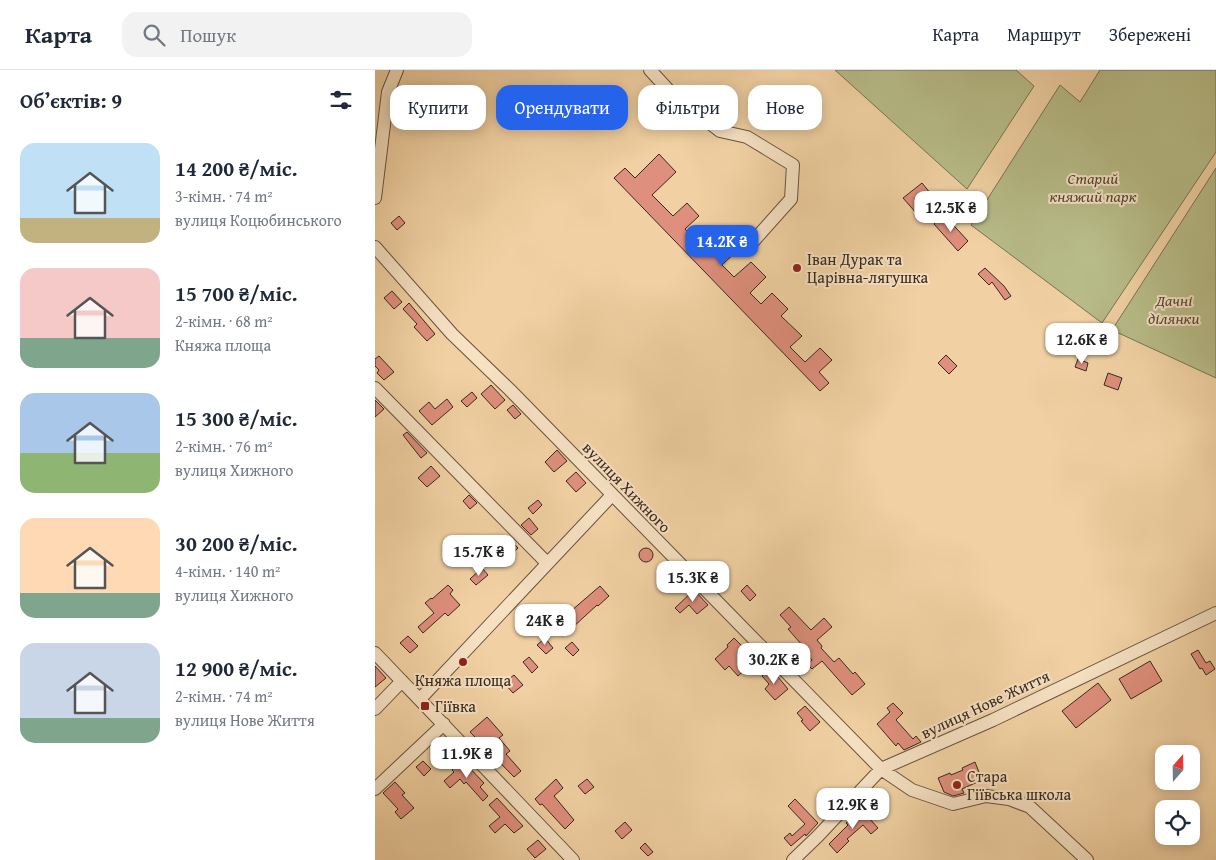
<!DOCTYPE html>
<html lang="uk">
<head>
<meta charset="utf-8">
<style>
  body { margin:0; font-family:"Gentium Book Plus",serif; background:#f2f2f3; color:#1f2937; height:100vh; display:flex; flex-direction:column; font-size:19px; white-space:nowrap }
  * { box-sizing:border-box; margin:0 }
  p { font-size:16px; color:#747a83 }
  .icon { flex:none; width:28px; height:28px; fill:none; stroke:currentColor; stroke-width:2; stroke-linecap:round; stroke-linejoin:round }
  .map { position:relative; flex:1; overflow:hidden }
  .side { display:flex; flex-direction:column; background:#fff; width:375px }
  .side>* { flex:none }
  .top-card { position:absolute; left:15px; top:15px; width:475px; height:45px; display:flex; gap:10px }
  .needle { width:32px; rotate:20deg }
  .fabs { position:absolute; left:780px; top:675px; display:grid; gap:10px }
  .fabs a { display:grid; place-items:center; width:45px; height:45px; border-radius:10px; background:#fff; box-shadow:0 2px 12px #0003; font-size:25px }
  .price { position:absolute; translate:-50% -42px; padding:0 11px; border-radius:10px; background:#fff; color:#222; font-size:16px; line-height:32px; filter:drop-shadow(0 1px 2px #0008) }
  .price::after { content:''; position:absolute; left:50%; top:30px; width:15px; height:11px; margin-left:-8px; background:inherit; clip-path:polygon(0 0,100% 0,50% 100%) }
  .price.current { background:#2563eb; color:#fff }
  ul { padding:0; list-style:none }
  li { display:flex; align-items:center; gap:15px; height:125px; padding:0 20px }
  li span { display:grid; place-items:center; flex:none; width:140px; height:100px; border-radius:15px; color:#555 }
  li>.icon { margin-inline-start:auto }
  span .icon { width:60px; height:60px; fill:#fffc; stroke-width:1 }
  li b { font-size:21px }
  h2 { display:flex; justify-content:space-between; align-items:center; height:60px; padding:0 20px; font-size:21px }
  .pill { padding:0 18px; border-radius:15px; background:#fff; box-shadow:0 2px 12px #0003; font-size:18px; line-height:45px }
  .pill.current { background:#2563eb; color:#fff }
  header { display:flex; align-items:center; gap:30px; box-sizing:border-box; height:70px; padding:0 25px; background:#fff; border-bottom:1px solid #e0e1e3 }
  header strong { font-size:24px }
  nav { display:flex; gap:28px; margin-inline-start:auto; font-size:18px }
  .search { width:350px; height:45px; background:#f2f2f3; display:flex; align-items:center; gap:12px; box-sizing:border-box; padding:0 18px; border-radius:15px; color:#747a83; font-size:19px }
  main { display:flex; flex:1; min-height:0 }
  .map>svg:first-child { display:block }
  .green { fill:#b7bc88; stroke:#777254 }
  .building { fill:#df8f7d; stroke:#37291f }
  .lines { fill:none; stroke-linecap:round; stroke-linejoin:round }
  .minor-casing { stroke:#665340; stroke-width:14 }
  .minor { stroke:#f6e1c3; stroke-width:12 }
  .poi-dot { fill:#8f2418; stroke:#f6e1c3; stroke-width:2 }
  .labels { text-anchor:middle; stroke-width:4; stroke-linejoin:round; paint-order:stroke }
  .park-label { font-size:16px; font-style:italic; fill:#514634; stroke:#f6e1c3 }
  .poi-label { font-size:16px; fill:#37291f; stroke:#f6e1c3; text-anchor:start }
  .street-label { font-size:16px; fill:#37291f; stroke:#f6e1c3 }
</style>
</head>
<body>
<header>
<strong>Карта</strong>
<div class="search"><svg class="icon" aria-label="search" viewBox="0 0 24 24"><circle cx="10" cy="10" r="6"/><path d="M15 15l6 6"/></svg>Пошук</div>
<nav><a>Карта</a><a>Маршрут</a><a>Збережені</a></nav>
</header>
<main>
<section class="side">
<h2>Об’єктів: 9<svg class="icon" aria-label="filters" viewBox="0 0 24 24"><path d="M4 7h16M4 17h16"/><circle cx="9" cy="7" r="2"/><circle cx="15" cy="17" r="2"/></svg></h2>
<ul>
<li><span style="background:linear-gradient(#bfe0f5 75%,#c2b280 0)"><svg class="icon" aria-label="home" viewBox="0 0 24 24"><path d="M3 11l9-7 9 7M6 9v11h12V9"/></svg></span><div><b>14 200 ₴/міс.</b><p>3-кімн. · 74 m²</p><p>вулиця Коцюбинського</p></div></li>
<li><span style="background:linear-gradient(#f6c9c9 70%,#7fa58c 0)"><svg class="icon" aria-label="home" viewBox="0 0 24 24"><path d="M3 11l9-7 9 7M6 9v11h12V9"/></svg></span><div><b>15 700 ₴/міс.</b><p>2-кімн. · 68 m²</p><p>Княжа площа</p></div></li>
<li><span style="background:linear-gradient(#a9c7e8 60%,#8fb573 0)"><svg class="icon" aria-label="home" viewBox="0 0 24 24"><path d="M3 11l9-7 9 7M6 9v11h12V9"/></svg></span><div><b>15 300 ₴/міс.</b><p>2-кімн. · 76 m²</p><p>вулиця Хижного</p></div></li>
<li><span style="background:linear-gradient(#ffd9b3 75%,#7fa58c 0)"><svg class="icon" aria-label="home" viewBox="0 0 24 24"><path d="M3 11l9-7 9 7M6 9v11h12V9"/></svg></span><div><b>30 200 ₴/міс.</b><p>4-кімн. · 140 m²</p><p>вулиця Хижного</p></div></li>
<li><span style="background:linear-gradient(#c9d6e8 75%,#7fa58c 0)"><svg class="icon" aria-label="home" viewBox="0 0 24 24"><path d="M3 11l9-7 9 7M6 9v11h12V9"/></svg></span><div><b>12 900 ₴/міс.</b><p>2-кімн. · 74 m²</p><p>вулиця Нове Життя</p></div></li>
</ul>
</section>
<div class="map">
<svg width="841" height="790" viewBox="0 0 841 790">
  <rect width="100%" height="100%" fill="#f1d1a3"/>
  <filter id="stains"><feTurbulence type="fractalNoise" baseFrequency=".004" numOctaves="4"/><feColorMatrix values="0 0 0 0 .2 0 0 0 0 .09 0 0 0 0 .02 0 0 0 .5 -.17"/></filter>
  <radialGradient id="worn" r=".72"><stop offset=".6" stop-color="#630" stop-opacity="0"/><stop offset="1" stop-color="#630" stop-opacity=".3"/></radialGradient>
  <path class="green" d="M 460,0 L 641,0 L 659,16 L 592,119 Z
    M 725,0 L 841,0 L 841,82 L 727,253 L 596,155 L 685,15 L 705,32 Z
    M 841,98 L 841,308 L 737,260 Z"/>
  <path class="building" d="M 284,84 L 301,102 L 277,125 L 298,146 L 312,133 L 324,146 L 310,159 L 331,180 L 350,162 L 365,178 L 347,195 L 359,207 L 376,192 L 391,207 L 375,223 L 386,234 L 397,223 L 413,239 L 406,246 L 427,266 L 415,277 L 430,292 L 445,278 L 457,290 L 444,302 L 454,313 L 445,321 L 239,108 L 250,98 L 260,108 Z
    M 547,113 L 561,130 L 543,145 L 528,128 Z
    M 569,145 L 593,171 L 583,181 L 559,154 Z
    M 24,146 L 30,153 L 22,160 L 16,153 Z
    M 610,198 L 629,216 L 636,226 L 630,230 L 617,212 L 614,215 L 603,204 Z
    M 17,221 L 27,232 L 19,239 L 9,228 Z
    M 34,233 L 60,264 L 52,271 L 39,257 L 42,254 L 28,239 Z
    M 571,285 L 582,296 L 574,304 L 563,293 Z
    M 4,286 L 19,302 L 9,310 L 2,303 L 4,300 L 0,296 L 0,289 Z
    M 703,289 L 713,293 L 711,301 L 700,297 Z
    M 733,303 L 747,308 L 743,320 L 729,315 Z
    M 116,315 L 130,330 L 120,339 L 106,324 Z
    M 97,322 L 102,328 L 92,337 L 86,331 Z
    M 72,329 L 78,337 L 57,355 L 44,341 L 54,332 L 60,339 Z
    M 0,330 L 9,339 L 0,347 Z
    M 138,335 L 146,344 L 140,349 L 132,340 Z
    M 32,362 L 52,383 L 46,388 L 28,365 Z
    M 182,380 L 192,391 L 179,402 L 170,392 Z
    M 56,396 L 65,406 L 52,417 L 43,408 Z
    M 201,402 L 211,413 L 201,422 L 191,411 Z
    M 94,425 L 102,433 L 95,439 L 88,431 Z
    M 163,430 L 167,435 L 158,444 L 153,438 Z
    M 154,448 L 163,459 L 156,465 L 146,455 Z
    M 135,470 L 143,478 L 124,495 L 119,489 L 130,479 L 128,476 Z
    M264 485a7 7 0 1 1 14 0a7 7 0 1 1-14 0Z
    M 107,498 L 113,505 L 101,515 L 95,509 Z
    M 73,515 L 78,520 L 75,524 L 85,535 L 73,546 L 70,543 L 48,563 L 43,557 L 59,543 L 50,533 L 56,528 L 57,529 Z
    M 372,515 L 381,525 L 375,531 L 366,521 Z
    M 225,516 L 234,526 L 223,536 L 222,535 L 197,558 L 198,559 L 192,564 L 184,555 L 198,542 L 196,541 Z
    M 319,520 L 333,535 L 322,544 L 314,535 L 305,543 L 300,538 Z
    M 414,537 L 436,560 L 449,548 L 457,557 L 442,570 L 447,576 L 446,578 L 459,592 L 464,588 L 478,604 L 480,602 L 490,614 L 477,625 L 447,591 L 437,599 L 432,594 L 437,590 L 425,577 L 427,575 L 413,559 L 416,557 L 405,545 Z
    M 33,566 L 43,576 L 35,583 L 25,573 Z
    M 170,568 L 178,578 L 171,584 L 162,575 Z
    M 359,568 L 368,577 L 362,583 L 374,596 L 363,606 L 354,596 L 350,600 L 340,589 L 353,577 L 352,575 Z
    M 197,572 L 204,580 L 198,586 L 190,578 Z
    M 823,580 L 831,593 L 835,591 L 840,599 L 831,605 L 827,598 L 825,599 L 816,584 Z
    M 154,587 L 163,597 L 157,603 L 148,592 Z
    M 775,591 L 787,611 L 756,629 L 744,609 Z
    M 0,596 L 11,608 L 0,617 Z
    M 394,600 L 401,608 L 403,607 L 413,619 L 400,630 L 390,619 L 394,614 L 387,606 Z
    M 139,605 L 148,615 L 138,623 L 129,613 Z
    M 723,613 L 736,630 L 701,658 L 687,641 Z
    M 518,633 L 528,643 L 521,650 L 538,669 L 541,666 L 546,672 L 529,680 L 523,673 L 521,676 L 502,654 L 515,642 L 512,638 Z
    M 430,636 L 445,652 L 435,661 L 426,651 L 428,650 L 422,643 Z
    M 112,647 L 128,665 L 124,668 L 135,681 L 131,684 L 146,701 L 139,707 L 95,662 Z
    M 87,690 L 109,713 L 105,717 L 113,726 L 108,731 L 91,712 L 89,714 L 85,709 L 75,718 L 69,711 L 79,702 L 77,700 Z
    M 48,691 L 56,699 L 49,706 L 41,697 Z
    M 600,692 L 607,710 L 587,719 L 589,723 L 578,726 L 569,722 L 563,708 L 575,703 L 576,705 L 588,700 L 587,698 Z
    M 181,709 L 188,718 L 179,726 L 199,750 L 190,759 L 167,734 L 165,735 L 160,729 Z
    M 212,709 L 219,717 L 210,724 L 203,716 Z
    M 20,712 L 30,723 L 27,725 L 39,738 L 26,749 L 20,742 L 23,739 L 8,723 Z
    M 504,719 L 511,727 L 503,735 L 495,727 Z
    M 122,728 L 148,756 L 139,763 L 130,754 L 120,763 L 114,756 L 125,747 L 114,735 Z
    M 420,729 L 443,753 L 431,766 L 430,764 L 416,776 L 409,768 L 415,763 L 417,766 L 430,754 L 413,736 Z
    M 486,739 L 503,758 L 496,764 L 488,755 L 472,769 L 474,771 L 462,783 L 454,774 L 473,755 L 471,753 Z
    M 250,752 L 257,760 L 247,769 L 240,761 Z
    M 163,770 L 171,779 L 160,788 L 152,779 Z
    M 270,773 L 278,782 L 273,786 L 265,778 Z"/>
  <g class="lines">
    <defs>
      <path id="minor" d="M 275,0 L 298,25 L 345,61 L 372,67 L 418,95 L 416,129 L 375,175
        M 0,128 L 13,22 L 22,0
        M 0,177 L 77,264 L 135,320 L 506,699 L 537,720 L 578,734 L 611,726 L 634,729 L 655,737 L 712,790
        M 0,318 L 172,493
        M 0,583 L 198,790
        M 45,629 L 237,425
        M 0,639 L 27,611
        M 0,719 L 69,654
        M 418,790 L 443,766 L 506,699 L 618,650 L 841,543"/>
    </defs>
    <use href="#minor" class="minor-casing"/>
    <use href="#minor" class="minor"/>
  </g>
  <g class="poi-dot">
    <circle cx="422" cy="198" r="5"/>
    <circle cx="88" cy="592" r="5"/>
    <rect x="45" y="631" width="10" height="10" rx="2.5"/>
    <circle cx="582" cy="715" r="5"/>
  </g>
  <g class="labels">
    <g class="park-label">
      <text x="718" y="114">Старий<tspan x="718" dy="18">княжий парк</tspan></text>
      <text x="799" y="236">Дачні<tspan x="799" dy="18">ділянки</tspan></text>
    </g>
    <g class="poi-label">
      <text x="432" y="195">Іван Дурак та<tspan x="432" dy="18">Царівна-лягушка</tspan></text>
      <text x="88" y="616" text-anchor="middle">Княжа площа</text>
      <text x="60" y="642">Гіївка</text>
      <text x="592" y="712">Стара<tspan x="592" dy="18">Гіївська школа</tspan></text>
    </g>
    <g class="street-label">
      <text transform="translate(252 417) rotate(46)" y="6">вулиця Хижного</text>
      <text transform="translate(610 634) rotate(-25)" y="6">вулиця Нове Життя</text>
    </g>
  </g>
  <rect width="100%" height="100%" filter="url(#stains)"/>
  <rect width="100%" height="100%" fill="url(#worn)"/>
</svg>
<div class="fabs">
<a><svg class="needle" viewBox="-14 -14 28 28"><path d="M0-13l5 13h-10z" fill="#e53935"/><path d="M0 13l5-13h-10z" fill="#747a83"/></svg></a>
<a><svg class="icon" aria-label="locate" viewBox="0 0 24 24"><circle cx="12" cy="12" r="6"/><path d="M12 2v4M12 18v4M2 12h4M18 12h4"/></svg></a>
</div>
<b class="price" style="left:576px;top:163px">12.5K ₴</b>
<b class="price current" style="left:347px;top:197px">14.2K ₴</b>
<b class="price" style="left:707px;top:295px">12.6K ₴</b>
<b class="price" style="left:104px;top:507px">15.7K ₴</b>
<b class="price" style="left:318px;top:533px">15.3K ₴</b>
<b class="price" style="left:170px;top:576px">24K ₴</b>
<b class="price" style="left:399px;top:615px">30.2K ₴</b>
<b class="price" style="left:92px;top:709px">11.9K ₴</b>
<b class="price" style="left:478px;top:760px">12.9K ₴</b>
<div class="top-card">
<a class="pill">Купити</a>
<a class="pill current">Орендувати</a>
<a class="pill">Фільтри</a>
<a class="pill">Нове</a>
</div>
</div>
</main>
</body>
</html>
